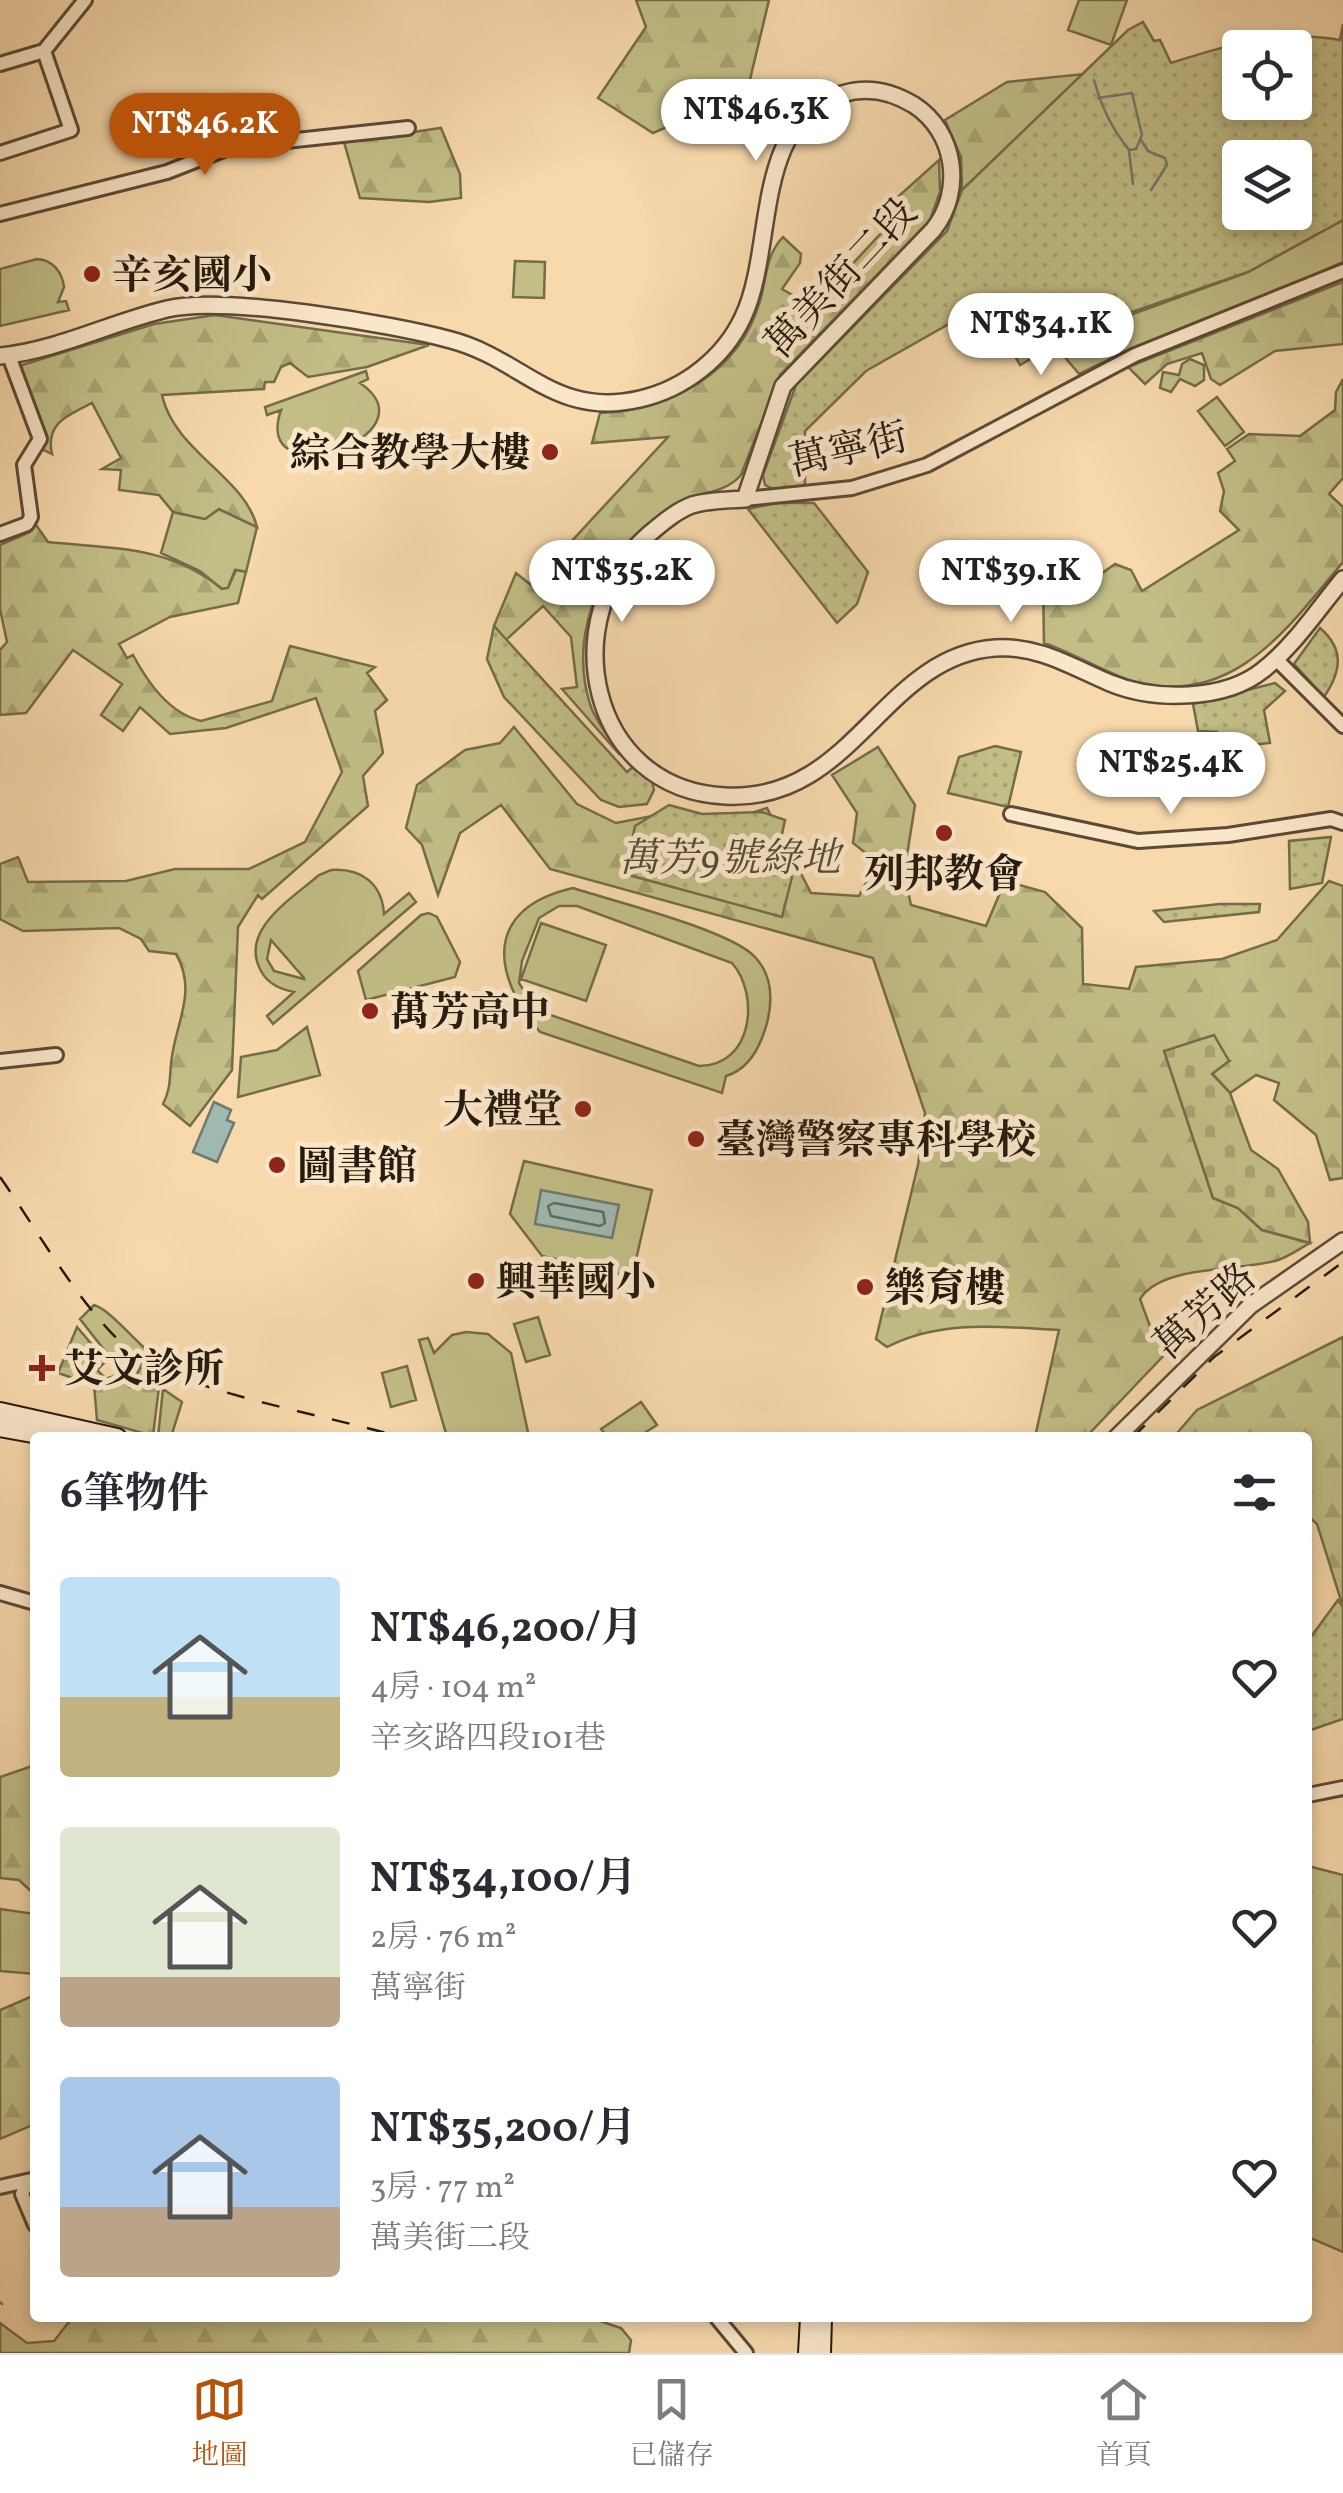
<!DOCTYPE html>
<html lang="zh-TW">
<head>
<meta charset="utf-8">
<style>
  body { margin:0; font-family:Vollkorn,"Noto Serif TC",serif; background:#f2f2f3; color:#2b2b33; height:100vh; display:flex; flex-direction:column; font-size:38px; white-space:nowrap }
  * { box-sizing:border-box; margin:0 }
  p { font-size:32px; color:#7c7c81 }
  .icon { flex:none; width:55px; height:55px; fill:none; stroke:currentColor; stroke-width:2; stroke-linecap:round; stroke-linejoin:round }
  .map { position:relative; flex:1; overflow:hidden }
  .panel { position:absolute; left:30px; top:1432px; width:1282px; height:890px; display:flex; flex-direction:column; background:#fff; border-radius:10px; box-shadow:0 5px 15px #0003 }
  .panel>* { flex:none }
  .tools { position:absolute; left:1222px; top:30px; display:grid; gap:20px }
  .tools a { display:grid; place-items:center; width:90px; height:90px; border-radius:10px; background:#fff; box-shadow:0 5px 15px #0003; font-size:50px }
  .price { position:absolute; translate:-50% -85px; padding:0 22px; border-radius:35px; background:#fff; color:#222; font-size:32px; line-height:65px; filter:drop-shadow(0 2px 5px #0008) }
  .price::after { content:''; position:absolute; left:50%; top:60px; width:30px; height:22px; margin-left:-15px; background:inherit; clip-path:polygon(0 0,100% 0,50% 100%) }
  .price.current { background:#b45309; color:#fff }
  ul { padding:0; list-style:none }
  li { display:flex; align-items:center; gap:30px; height:250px; padding:0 30px }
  li span { display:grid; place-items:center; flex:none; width:280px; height:200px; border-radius:10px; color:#555 }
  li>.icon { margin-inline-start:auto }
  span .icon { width:120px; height:120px; fill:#fffc; stroke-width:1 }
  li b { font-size:42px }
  h2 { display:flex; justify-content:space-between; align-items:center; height:120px; padding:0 30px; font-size:42px }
  .tabs { display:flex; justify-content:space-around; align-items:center; height:140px; border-top:2px solid #e1e1e2; background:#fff; font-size:28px; color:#7c7c81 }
  .tabs a { display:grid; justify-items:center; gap:5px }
  .tabs .current { color:#b45309 }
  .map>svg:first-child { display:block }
  .green { fill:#c2be86; stroke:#746c4a; stroke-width:2.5; fill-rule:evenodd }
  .forest { fill:url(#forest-firs); stroke:#746c4a; stroke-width:2.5 }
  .cemetery { fill:url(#cemetery-stones); stroke:#746c4a; stroke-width:2.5 }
  .park { fill:url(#park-dots); stroke:#746c4a; stroke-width:2.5; fill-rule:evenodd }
  .water { fill:#9fb9b1; stroke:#6f7a70; stroke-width:2.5 }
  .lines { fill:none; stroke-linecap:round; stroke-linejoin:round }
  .shore { stroke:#636a60; stroke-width:2.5 }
  .stream { stroke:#6f7a70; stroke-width:2.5 }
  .minor-casing { stroke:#5b4a36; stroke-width:18 }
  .tertiary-casing { stroke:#5b4a36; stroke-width:20 }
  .secondary-casing { stroke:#271b0f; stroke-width:22 }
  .minor { stroke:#fae6c9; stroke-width:12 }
  .tertiary { stroke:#fae6c9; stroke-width:15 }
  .secondary { stroke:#fae6c9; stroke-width:18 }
  .rail { stroke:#271b0f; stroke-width:2.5; stroke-dasharray:18 18; stroke-linecap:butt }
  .poi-dot { fill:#8f2418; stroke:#fae6c9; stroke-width:4 }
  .labels { text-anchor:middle; stroke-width:10; stroke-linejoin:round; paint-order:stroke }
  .poi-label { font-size:40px; font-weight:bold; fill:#271b0f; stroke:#fae6c9; text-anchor:start }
  .street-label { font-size:40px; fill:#271b0f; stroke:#fae6c9 }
  .park-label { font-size:40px; font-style:italic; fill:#564c33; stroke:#fae6c9 }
</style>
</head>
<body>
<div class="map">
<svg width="1343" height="2353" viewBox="0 0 1343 2353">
  <defs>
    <pattern id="forest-firs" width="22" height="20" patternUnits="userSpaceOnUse" patternTransform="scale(2.5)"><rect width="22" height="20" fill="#c2be86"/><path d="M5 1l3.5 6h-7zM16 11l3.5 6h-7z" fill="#a7a372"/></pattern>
    <pattern id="cemetery-stones" width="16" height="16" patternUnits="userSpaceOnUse" patternTransform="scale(2.5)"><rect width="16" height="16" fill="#c2be86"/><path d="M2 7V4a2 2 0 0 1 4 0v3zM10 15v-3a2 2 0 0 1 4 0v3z" fill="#a7a372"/></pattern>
    <pattern id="park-dots" width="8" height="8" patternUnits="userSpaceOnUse" patternTransform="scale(2.5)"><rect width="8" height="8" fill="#c2be86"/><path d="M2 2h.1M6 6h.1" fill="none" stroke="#a7a372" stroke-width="1.8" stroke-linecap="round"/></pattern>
  </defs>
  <rect width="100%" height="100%" fill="#f7d9ac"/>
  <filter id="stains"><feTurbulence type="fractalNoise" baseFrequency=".002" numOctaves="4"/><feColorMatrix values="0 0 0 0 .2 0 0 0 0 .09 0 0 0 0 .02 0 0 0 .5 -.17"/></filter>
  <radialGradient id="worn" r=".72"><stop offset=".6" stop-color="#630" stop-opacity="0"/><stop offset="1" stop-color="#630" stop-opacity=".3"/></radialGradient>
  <path class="green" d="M 1079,0 L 1127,0 L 1111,45 L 1068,30 Z
    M 1343,220 L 1343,262 C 1256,303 1165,331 1079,374 L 1053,343 L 1248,272 Z
    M 37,259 C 52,260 62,271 64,287 L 58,302 L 66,301 L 69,310 L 0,326 L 0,269 Z
    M 515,261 L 545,262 L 544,298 L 513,297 Z
    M 1190,359 L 1204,365 L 1204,380 L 1195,386 L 1180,379 L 1171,392 L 1160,388 L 1163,372 L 1179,375 L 1182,364 Z
    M 366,371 L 368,379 L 360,383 C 438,436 250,499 281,410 L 267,415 L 265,407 Z
    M 1217,397 L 1244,432 L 1225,446 L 1198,411 Z
    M 219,509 L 257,527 L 246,572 L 235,570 L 228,588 L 222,589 L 200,571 L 161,553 L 173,512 L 205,519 Z
    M 331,870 C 361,868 382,883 384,914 L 409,893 L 416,902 L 273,1024 L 267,1016 L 294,992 C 280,989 268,984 261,971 C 238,930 293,898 319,875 ZM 271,940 L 304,978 L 304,979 L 274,971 L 267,959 Z
    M 573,888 C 613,901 730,930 755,957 C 772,975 773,999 767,1023 C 761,1045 750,1069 726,1076 L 722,1093 L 540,1032 C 490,973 485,908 573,888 ZM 559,906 L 577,906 L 732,963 C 760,995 753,1066 699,1066 L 536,1010 L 519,983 L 522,961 L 539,918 Z
    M 429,913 L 437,917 L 460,962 L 455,977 L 366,1000 L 358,971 L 421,915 Z
    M 541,923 L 606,945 L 586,1001 L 521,979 Z
    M 307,1027 L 320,1075 L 238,1097 L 241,1057 L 277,1050 Z
    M 524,1161 L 652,1190 L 632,1277 L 542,1256 L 510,1214 Z
    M 94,1305 C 109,1309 134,1340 149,1352 L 137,1376 L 109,1356 L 80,1319 Z
    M 538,1317 L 550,1355 L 526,1362 L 514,1324 Z
    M 466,1332 L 488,1334 L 511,1353 L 529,1437 L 447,1437 L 419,1340 L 428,1338 L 434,1353 L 452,1335 Z
    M 407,1366 L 416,1400 L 391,1407 L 382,1373 Z
    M 163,1389 L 182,1402 L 171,1437 L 158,1437 Z
    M 641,1402 L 657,1425 L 638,1437 L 607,1437 L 601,1429 Z
    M 0,1909 L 35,1914 L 35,1974 L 0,1971 Z"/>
  <path class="forest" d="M 636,0 L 769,0 L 747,92 L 653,133 L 598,98 L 646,27 Z
    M 1084,74 L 962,190 L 961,157 L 945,120 L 1007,82 Z
    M 441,128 L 460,174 L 461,198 L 429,202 L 360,198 L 344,142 Z
    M 939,160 L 940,192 L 930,220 L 780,375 L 741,475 C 723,496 695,491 673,506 C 608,546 566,627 590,704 C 596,724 613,740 620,755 L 562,689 L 577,687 L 571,637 L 543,606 L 506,640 L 494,626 L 516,573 L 531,585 L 668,437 L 592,443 L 600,413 C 671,409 739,374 760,301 C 767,278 765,256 783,237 L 801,254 L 800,263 L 782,289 L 805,302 L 814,293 L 821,298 L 882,232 L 871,221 Z
    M 1343,282 L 1343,344 L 1275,351 L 1220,385 L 1211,379 L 1202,353 L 1167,364 L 1145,384 L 1128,367 Z
    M 215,315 L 429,345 L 367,367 L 308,377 L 290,363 L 281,367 L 274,382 L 265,382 L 264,389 L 162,395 C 174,451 245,477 257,527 L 219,509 L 205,519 L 173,512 L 159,495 L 119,490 L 121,470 L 102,469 L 121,458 L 92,403 C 68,415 45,423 52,454 L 44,450 L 19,366 L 154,324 Z
    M 1343,379 L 1343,478 L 1329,494 L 1343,507 L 1343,562 C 1287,629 1231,711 1129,680 C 1100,670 1073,653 1044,643 L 1043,582 L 1028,564 L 1096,568 L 1101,574 L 1115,564 L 1131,570 L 1142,591 L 1239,530 L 1220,511 L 1224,491 L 1218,473 L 1235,461 L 1227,449 L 1249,434 L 1300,436 L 1335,410 L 1336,392 Z
    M 34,522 L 48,542 C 114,549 168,545 222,589 L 228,588 L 236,570 L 246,572 L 238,603 L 170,617 L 119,644 L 127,658 L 133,655 C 148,683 169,713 201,721 L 272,701 L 290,646 L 375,667 L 367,673 L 387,700 L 375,711 L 383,753 L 363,776 L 368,806 L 262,899 L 258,895 L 238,927 L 232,1070 L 190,1126 L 163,1104 C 172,1087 169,1074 172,1056 C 177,1021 197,990 176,954 L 149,951 L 141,939 L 119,928 L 23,931 L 0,919 L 0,864 L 18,857 L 28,882 L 126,881 L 175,869 L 249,869 L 305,842 L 342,772 L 316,698 L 226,728 L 170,734 L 140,707 L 123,731 L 101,715 L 122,684 L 73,650 L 26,713 L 0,715 L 0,650 L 7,642 L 0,609 L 0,545 L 30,532 Z
    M 514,727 L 577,804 L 616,823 L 683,810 L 719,823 L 767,808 L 811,893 L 859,896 L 877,862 L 853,843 L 857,813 L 832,775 L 878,747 L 915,805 L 904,874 L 911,905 L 986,926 L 1005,881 L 1045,892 L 1082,928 L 1083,984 L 1129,989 L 1136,967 L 1222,959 L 1277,940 L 1329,881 L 1343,886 L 1343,1178 L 1330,1180 L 1316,1135 L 1274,1100 L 1279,1083 L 1256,1075 L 1230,1093 L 1212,1073 L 1229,1061 L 1165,1051 L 1213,1198 L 1238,1208 L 1262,1230 L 1310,1243 C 1299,1249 1287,1258 1275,1261 C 1238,1271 1161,1265 1140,1299 L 1151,1329 L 1169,1350 L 1086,1437 L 1035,1437 L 1059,1330 C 1001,1327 941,1319 887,1347 L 876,1339 L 918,1165 L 925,1113 L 873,958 L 550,869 L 501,805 L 460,833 L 438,895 L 422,845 L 406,828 L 417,785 L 465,750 L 500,743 Z
    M 77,1327 L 106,1361 L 97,1370 L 106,1379 L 114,1376 L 130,1387 L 149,1352 L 162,1362 L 153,1436 L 97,1420 L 94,1385 L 58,1373 Z
    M 1343,1337 L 1343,1607 L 1317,1524 L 1308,1516 L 1308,1438 L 1183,1438 L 1178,1432 L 1197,1410 Z
    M 35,1765 L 35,1895 L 19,1880 L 0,1878 L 0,1777 Z
    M 1308,1866 L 1343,1875 L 1343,2252 L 1308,2237 Z
    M 35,1995 L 35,2124 L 0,2139 L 0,2010 Z
    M 72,2318 L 591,2318 L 621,2328 L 631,2340 L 629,2353 L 0,2353 L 0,2323 L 27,2343 L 54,2341 Z"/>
  <path class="cemetery" d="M 1214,1035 L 1229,1061 L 1212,1074 L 1230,1093 L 1251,1150 L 1278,1169 L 1308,1222 L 1310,1243 L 1262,1230 L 1238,1208 L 1213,1198 L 1164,1051 Z"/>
  <path class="park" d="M 1143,22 L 1154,41 L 1160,40 L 1171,63 C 1226,45 1282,29 1340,40 L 1343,24 L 1343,220 L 1248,272 L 1083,329 L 1020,365 L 986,303 L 866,371 L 805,431 L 805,487 L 775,490 L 765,485 L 763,475 L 796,385 L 947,231 L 962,190 L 1128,30 ZM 1240,48 L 1295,48 L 1295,102 L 1240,102 ZM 1240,158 L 1295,158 L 1295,212 L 1240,212 Z
    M 776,503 L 814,503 L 868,572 L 857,604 L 837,623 L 748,509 Z
    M 494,626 L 627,772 L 634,766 L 652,781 L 654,790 L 647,804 L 619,807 L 601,800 L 504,697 L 487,659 Z
    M 1320,628 C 1343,648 1343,669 1324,697 L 1294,664 Z
    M 1275,683 L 1285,691 L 1264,710 L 1270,743 L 1223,748 L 1217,732 L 1198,731 L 1193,704 Z
    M 995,746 L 1021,752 L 1008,807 L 948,793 L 959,757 Z
    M 669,805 L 702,814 L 762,812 L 785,820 L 776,861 L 792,877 L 782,917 L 625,874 L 635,826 Z
    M 1331,837 L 1322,883 L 1290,889 L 1289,841 Z
    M 1220,904 L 1260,904 L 1259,912 L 1164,922 L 1154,911 Z
    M 1338,1600 L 1343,1607 L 1343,1719 L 1308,1731 L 1308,1641 Z"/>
  <path class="water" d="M 214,1102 L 231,1110 L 227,1120 L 234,1123 L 217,1162 L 193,1152 Z
    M 541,1190 L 619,1205 L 612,1238 L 535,1224 Z"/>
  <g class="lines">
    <path class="shore" d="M 554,1203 L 603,1212 L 605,1223 L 600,1226 L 551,1216 L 548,1206 Z"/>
    <path class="stream" d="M 1094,80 C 1102,108 1111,127 1129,150 L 1136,149 L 1142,135 L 1132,93 L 1098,98
      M 1141,140 L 1148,151 L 1165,158 L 1167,165 L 1151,190
      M 1129,151 L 1133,184
      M 0,2302 L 2,2304"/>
    <defs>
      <path id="minor" d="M 0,64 L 44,51 L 85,0
        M 0,153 L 71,130 L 44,51
        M 0,214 L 167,172 L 231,147 L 408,128
        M 745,499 L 852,488 L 927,465 L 1135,355 L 1343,271
        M 0,534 L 27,524 L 31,517 L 24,465 L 40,439 L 9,356
        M 1276,659 L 1343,726
        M 1011,814 L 1138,841 L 1228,835 L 1331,819 L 1343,823
        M 0,1061 L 56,1055
        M 0,1593 L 35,1603
        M 1308,1795 L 1343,1788
        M 35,2179 L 27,2183 L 22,2194 L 35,2225
        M 0,2187 L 31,2180
        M 717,2318 L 746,2353"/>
      <path id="tertiary" d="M 0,356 C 56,351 112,322 167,309 C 223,295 392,324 451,340 C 523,359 555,419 640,399 C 684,389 724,358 743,317 C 776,248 751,122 842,94 C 867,86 891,91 914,105 C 956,132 964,192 933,230 L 783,386 L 745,499 C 727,500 708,500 692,505 C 676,511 661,524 648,535 C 555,617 587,789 725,796 C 854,803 882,656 995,648 C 1038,645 1072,667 1110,683 C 1154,701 1225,701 1263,670 C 1294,646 1318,609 1343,579
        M 1116,1438 L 1251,1305 L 1343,1241"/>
      <path id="secondary" d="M 0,1412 L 117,1438
        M 0,1427 L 60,1438
        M 808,2353 L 810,2318
        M 821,2353 L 822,2318"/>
    </defs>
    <use href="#minor" class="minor-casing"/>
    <use href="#tertiary" class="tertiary-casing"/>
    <use href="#secondary" class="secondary-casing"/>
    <use href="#minor" class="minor"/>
    <use href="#tertiary" class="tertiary"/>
    <use href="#secondary" class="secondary"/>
    <path class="rail" d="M 0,1177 C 37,1229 86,1318 136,1355 C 184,1390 322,1415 386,1433
      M 1132,1438 L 1214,1357 L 1343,1262"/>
  </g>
  <g class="poi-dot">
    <circle cx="92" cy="274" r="10"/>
    <circle cx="550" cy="452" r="10"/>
    <circle cx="944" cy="833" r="10"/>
    <circle cx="370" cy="1011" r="10"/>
    <circle cx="583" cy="1109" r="10"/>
    <circle cx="696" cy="1139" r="10"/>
    <circle cx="277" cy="1165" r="10"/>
    <circle cx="476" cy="1281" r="10"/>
    <circle cx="865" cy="1287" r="10"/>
    <path d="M37 1353h10v10h10v10h-10v10h-10v-10h-10v-10h10z"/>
  </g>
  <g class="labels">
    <g class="poi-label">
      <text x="112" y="288">辛亥國小</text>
      <text x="530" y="466" text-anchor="end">綜合教學大樓</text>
      <text x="944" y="887" text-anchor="middle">列邦教會</text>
      <text x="390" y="1025">萬芳高中</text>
      <text x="563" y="1123" text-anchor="end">大禮堂</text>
      <text x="716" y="1153">臺灣警察專科學校</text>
      <text x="297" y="1179">圖書館</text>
      <text x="496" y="1295">興華國小</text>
      <text x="885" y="1301">樂育樓</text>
      <text x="64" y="1382">艾文診所</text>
    </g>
    <g class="street-label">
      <text transform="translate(840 277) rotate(-47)" y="14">萬美街二段</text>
      <text transform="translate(848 448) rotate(-13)" y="14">萬寧街</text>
      <text transform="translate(1204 1310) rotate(-42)" y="14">萬芳路</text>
    </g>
    <g class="park-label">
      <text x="730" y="871">萬芳9號綠地</text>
    </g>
  </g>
  <rect width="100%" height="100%" filter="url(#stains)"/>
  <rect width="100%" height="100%" fill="url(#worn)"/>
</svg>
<div class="tools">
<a><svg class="icon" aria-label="locate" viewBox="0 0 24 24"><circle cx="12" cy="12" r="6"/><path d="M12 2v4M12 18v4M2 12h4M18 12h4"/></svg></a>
<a><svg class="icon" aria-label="layers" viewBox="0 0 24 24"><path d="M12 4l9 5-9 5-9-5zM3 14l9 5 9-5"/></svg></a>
</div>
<b class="price" style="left:756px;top:164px">NT$46.3K</b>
<b class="price current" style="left:205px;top:178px">NT$46.2K</b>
<b class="price" style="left:1041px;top:378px">NT$34.1K</b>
<b class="price" style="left:622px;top:625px">NT$35.2K</b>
<b class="price" style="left:1011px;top:625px">NT$39.1K</b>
<b class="price" style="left:1171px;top:817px">NT$25.4K</b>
<section class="panel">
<h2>6筆物件<svg class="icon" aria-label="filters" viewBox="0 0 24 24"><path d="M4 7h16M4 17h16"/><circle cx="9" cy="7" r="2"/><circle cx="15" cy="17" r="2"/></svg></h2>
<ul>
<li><span style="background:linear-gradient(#bfe0f5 60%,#c2b280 0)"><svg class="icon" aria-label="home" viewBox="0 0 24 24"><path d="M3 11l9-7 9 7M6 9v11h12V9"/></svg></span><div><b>NT$46,200/月</b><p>4房 · 104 m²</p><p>辛亥路四段101巷</p></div><svg class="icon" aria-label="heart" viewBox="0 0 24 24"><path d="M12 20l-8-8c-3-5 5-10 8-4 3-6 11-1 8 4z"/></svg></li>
<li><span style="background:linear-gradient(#dfe7d0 75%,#b9a48a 0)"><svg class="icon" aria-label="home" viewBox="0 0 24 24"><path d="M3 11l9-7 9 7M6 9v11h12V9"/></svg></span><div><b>NT$34,100/月</b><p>2房 · 76 m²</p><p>萬寧街</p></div><svg class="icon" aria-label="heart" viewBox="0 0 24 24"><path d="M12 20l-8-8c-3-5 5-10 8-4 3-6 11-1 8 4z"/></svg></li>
<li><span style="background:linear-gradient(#a9c7e8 65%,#b9a48a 0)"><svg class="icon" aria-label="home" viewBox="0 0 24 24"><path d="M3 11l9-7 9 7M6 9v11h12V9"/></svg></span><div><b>NT$35,200/月</b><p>3房 · 77 m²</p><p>萬美街二段</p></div><svg class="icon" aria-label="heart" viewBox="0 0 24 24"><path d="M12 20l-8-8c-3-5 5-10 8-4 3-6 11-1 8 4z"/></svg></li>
</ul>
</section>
</div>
<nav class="tabs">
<a class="current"><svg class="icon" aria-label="map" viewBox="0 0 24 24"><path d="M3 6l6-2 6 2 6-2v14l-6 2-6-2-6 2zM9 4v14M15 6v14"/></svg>地圖</a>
<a><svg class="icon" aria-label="saved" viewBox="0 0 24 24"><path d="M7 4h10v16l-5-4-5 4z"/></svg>已儲存</a>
<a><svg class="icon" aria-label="home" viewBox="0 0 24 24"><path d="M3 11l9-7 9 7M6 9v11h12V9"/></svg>首頁</a>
</nav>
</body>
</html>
